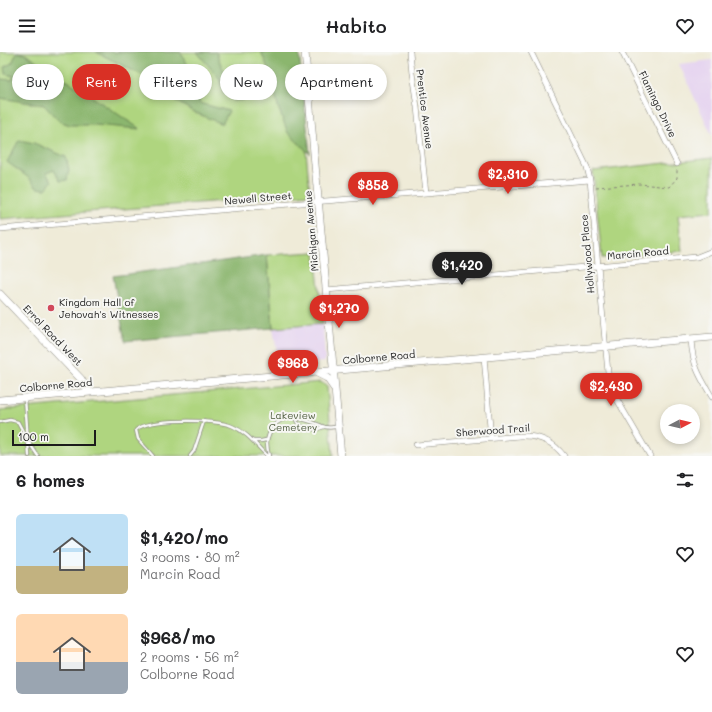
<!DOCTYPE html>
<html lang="en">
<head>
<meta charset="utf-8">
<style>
  body { margin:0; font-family:Mali,sans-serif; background:#f6f6f6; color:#202124; height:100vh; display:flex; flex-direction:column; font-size:15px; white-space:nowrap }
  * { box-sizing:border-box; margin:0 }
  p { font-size:13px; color:#757577 }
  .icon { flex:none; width:22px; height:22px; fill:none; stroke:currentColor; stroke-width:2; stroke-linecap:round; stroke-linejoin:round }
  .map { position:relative; height:404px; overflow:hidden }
  .details { display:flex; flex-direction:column; background:#fff; flex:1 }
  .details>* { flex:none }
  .hud { position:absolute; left:12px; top:12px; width:400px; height:36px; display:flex; gap:8px }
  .needle { width:26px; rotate:83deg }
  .tools { position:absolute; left:660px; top:352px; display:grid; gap:8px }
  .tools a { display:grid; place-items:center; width:40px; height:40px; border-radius:50%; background:#fff; box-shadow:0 2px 6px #0003; font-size:20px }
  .scale { position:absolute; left:12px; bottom:10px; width:84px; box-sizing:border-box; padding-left:4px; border:2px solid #1c1c1c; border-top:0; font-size:11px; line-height:14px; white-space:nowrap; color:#1c1c1c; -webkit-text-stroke:3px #f6f6f2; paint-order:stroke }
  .price { position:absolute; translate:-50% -34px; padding:0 9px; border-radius:14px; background:#d93025; color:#fff; font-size:13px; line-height:26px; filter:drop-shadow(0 1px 2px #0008) }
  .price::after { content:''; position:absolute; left:50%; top:24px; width:12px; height:9px; margin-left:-6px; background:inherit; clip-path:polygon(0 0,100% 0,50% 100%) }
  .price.selected { background:#222; color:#fff }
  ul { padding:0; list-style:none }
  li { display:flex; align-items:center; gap:12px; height:100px; padding:0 16px }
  li span { display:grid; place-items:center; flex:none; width:112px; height:80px; border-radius:6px; color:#555 }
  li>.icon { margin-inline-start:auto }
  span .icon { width:48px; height:48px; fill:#fffc; stroke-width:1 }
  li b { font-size:17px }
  h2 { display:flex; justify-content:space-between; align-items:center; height:48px; padding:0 16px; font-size:17px }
  .tag { padding:0 14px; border-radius:18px; background:#fff; box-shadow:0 2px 6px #0003; font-size:14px; line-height:36px }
  .tag.selected { background:#d93025; color:#fff }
  header { display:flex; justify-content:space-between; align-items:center; height:52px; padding:0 16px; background:#fff; font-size:18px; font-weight:600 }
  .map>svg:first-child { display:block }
  .built { fill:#e5d3f0 }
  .green { fill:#afd57f; stroke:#66784e }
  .forest { fill:#8bb66e; stroke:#546945 }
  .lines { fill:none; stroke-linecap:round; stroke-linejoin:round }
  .lane-casing { stroke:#86847a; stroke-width:4 }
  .street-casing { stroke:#86847a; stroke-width:6 }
  .secondary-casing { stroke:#86847a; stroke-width:8 }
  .path { stroke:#86847a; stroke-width:1; stroke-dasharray:3 3; stroke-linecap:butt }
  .lane { stroke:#fff; stroke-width:2.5 }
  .street { stroke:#fff; stroke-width:5 }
  .secondary { stroke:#fff; stroke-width:7 }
  .poi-dot { fill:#d1495b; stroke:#f6f6f2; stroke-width:1.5 }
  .labels { text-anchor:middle; stroke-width:4; stroke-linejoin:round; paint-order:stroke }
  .street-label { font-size:10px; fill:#1c1c1c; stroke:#f6f6f2 }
  .poi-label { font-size:10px; fill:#1c1c1c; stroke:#f6f6f2; text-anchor:start }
  .park-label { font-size:10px; fill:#4f5d3f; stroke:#f6f6f2 }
</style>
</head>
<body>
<header><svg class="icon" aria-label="menu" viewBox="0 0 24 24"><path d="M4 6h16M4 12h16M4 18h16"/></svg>Habito<svg class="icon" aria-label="heart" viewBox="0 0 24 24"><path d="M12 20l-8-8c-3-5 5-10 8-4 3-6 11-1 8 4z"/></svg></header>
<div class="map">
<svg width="712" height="404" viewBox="0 0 712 404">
  <rect width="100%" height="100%" fill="#f6f6f2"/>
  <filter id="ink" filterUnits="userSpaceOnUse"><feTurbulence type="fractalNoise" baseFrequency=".025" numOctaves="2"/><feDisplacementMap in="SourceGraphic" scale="8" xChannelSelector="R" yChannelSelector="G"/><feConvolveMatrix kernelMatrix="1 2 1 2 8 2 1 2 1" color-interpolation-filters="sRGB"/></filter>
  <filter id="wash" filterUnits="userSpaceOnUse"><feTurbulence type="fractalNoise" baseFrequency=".012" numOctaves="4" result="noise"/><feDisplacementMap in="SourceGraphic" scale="16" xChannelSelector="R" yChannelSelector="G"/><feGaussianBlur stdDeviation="0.9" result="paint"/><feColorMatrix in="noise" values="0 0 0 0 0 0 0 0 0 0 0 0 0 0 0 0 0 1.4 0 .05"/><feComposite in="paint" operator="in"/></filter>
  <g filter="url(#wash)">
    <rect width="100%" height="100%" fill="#efebd8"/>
    <path class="built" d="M 712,8 L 712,84 L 679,12 Z
      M 323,272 L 325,310 L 279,313 L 273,276 Z"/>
    <path class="green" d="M 0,0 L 297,0 L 310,142 L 0,167 Z
      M 712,106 L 712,160 L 678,163 L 682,199 L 602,206 L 593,119 Z
      M 315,200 L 323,272 L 273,276 L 267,203 Z
      M 321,330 L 327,335 L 333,404 L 0,404 L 0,358 Z"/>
    <path class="forest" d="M 17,0 L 25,2 L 88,42 L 140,77 L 95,73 L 70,73 L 59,69 L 44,53 L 0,46 L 0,27 L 12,28 L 14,24 L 5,22 L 4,15 L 12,11 Z
      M 96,0 L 180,0 L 202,36 L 199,51 L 229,59 L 222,72 L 194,60 L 169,45 L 154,29 Z
      M 197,0 L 216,0 C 220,10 224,21 231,30 C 239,39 240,34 244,48 L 234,49 L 223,40 L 219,26 Z
      M 261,0 L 299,0 L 310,102 L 288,81 L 278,55 L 271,23 Z
      M 19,88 L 34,91 L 66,105 L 69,118 L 67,128 L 60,129 L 54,118 L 46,121 L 52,129 L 46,137 L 37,136 L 29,126 L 7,110 Z
      M 267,203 L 273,276 L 125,289 L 113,224 Z"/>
  </g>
  <g filter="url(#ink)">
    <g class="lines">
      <defs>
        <path id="lane" d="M 25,346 L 29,404
          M 295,366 C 299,378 315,379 324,375
          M 0,370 L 10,368 L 18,370 L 26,385
          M 28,389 L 38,404
          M 253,389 L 261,389 L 266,388
          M 153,404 L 138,387 L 136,378 C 148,366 216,367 232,374 C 247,380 256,393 267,404
          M 190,404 L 194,399 L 204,369
          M 269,404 C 266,392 266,385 273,375 C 286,358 309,369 325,375 C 328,376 333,375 337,375"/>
        <path id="street" d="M 410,0 L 412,21 L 417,55 L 426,141
          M 531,0 L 587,115 L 590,128 L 609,331 L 612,339 L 650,404
          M 622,0 L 677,112
          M 0,177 L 325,149 L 590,128
          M 326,238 L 697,205 L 712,199
          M 691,288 C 693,314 699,323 712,345
          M 484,305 L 491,387
          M 416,393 L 520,384 C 538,383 553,389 564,404"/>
        <path id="secondary" d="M 305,0 L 341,404
          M 0,242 L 81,327 L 89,340
          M 317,321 L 327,326 L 334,336
          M 0,348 L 712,285"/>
      </defs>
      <use href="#lane" class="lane-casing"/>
      <use href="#street" class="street-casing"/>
      <use href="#secondary" class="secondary-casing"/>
      <path class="path" d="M 596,135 L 640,132 L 669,135 L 677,126 L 677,117"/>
      <use href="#lane" class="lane"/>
      <use href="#street" class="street"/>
      <use href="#secondary" class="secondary"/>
    </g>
  </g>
  <circle class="poi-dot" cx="51" cy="256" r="4"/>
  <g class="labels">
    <g class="street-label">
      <text transform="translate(658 52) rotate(64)" y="4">Flamingo Drive</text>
      <text transform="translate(425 57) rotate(83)" y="4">Prentice Avenue</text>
      <text transform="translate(258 146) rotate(-5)" y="4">Newell Street</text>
      <text transform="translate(311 179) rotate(-95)" y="4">Michigan Avenue</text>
      <text transform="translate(638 201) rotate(-5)" y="4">Marcin Road</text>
      <text transform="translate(587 202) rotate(-95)" y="4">Hollywood Place</text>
      <text transform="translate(53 283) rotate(46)" y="4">Errol Road West</text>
      <text transform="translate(379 305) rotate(-5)" y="4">Colborne Road</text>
      <text transform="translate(56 333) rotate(-5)" y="4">Colborne Road</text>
      <text transform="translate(493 378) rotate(-4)" y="4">Sherwood Trail</text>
    </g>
    <g class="poi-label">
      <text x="59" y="254">Kingdom Hall of<tspan x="59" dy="12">Jehovah's Witnesses</tspan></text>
    </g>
    <g class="park-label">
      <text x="293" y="367">Lakeview<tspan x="293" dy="12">Cemetery</tspan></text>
    </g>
  </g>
</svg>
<div class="tools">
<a><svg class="needle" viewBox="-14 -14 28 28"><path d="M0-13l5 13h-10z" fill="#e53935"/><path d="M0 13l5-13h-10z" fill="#757577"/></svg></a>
</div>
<div class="scale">100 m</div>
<b class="price" style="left:508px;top:143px">$2,310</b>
<b class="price" style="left:373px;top:154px">$858</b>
<b class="price selected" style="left:462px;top:234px">$1,420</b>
<b class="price" style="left:339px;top:277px">$1,270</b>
<b class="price" style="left:293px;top:332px">$968</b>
<b class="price" style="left:611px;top:355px">$2,430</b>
<div class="hud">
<a class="tag">Buy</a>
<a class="tag selected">Rent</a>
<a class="tag">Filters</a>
<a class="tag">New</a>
<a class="tag">Apartment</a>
</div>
</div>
<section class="details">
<h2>6 homes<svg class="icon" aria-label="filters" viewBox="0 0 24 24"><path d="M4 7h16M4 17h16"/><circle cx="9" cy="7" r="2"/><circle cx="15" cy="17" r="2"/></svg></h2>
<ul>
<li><span style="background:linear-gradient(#bfe0f5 65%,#c2b280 0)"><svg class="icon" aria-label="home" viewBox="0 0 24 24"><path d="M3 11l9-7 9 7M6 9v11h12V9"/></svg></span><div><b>$1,420/mo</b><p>3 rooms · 80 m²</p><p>Marcin Road</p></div><svg class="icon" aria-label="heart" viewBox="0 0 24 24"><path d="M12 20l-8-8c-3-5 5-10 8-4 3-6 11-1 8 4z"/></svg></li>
<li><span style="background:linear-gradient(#ffd9b3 60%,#9aa5b1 0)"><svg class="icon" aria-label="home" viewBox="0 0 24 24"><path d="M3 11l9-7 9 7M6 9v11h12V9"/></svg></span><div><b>$968/mo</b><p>2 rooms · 56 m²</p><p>Colborne Road</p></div><svg class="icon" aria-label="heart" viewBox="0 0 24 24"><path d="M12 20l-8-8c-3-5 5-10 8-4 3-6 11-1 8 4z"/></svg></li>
</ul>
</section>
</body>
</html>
